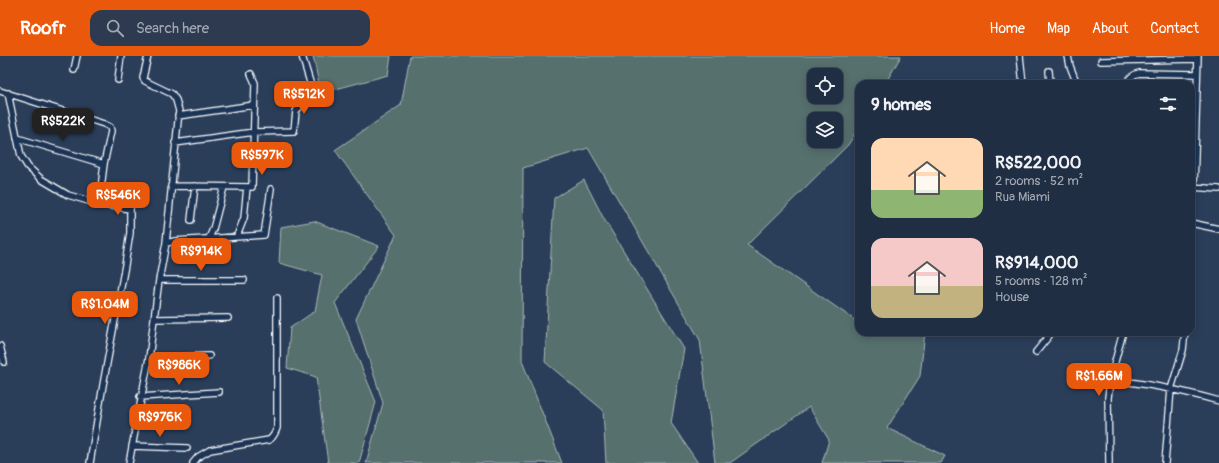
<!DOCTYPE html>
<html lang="en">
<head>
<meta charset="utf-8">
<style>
  body { margin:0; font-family:Pangolin,sans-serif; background:#2d3a4f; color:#f1f3f6; height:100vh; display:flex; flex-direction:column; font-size:15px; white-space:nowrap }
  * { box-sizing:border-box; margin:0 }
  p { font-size:13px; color:#a2a8b2 }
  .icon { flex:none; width:22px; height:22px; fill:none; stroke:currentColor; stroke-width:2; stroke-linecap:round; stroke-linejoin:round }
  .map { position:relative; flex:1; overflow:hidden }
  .drawer { position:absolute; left:855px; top:24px; width:340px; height:256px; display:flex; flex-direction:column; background:#202e44; border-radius:12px; box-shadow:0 2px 10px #0003,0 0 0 1px #3d4a5d }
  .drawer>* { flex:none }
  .buttons { position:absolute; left:807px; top:12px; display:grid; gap:8px }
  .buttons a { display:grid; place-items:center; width:36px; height:36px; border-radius:8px; background:#202e44; box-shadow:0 2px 10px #0003,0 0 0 1px #3d4a5d; font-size:20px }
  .price { position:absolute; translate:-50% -34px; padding:0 9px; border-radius:8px; background:#ea580c; color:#fff; font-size:13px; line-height:26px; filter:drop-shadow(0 1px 2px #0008) }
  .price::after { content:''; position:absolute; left:50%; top:24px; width:12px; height:9px; margin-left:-6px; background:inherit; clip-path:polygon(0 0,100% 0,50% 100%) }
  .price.selected { background:#222; color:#fff }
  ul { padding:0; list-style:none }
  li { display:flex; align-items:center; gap:12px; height:100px; padding:0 16px }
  li span { display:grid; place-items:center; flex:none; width:112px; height:80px; border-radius:12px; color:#555 }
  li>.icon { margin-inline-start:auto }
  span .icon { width:48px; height:48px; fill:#fffc; stroke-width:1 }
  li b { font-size:17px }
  h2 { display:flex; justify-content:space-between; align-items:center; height:48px; padding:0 16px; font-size:17px }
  header { display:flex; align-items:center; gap:24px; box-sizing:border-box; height:56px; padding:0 20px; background:#ea580c; color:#fff }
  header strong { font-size:19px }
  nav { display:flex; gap:22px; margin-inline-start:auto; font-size:14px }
  .search { width:280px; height:36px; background:#2d3a4f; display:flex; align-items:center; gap:10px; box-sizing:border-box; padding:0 14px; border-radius:12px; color:#a2a8b2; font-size:15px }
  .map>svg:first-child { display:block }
  .green { fill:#56706d; stroke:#aab8b6; fill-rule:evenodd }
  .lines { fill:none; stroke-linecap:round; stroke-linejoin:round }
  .minor-casing { stroke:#fff; stroke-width:8 }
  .minor { stroke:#1d3557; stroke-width:5.5 }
</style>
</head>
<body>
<header>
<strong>Roofr</strong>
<div class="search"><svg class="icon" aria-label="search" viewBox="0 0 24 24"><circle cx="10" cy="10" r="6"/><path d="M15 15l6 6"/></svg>Search here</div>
<nav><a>Home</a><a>Map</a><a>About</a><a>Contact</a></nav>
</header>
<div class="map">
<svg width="1219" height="407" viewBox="0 0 1219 407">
  <rect width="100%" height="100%" fill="#2a3e5a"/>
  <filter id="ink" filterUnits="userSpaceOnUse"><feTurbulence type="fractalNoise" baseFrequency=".025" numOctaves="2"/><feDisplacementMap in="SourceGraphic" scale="8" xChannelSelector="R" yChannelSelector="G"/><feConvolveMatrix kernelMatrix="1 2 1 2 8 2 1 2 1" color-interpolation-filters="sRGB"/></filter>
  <g filter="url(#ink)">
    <path class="green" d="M 313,0 L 391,0 L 388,19 L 321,37 Z
      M 410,0 L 901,0 L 885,28 L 859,28 L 859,71 L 848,89 L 747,189 L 859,267 L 859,276 L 925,276 L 920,320 L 887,372 L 945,400 L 941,407 L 822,407 L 829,384 L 809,351 L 730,407 L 715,407 L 700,284 L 588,92 L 523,112 L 522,305 L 562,407 L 366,407 L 383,347 L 356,263 L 396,179 L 335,94 L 401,49 ZM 814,19 L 836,19 L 836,41 L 814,41 ZM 814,63 L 836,63 L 836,85 L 814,85 Z
      M 1136,23 L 1188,23 L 1188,28 L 1136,28 Z
      M 584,124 L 604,163 L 684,293 L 671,367 L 698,407 L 606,407 L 603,354 L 545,306 L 554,142 Z
      M 314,165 L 379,190 L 335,247 L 376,346 L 359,407 L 328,407 L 316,321 L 287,312 L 290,272 L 315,255 L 322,219 L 279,207 L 281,171 Z"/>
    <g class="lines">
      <defs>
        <path id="minor" d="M 148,0 L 143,22 L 145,25 L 172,38 L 176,44 L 179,55 L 166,187
          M 1020,0 L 1023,28
          M 1068,0 L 1070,10 L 1077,28
          M 1101,5 L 1198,3
          M 74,14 L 77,0
          M 1049,15 L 1050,28
          M 118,24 L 121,0
          M 1126,28 C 1129,22 1132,19 1139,17 L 1197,18
          M 0,35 L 104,68 L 110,71 L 111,75 L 104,108 L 99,148 L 130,153
          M 8,37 L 21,100 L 28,111 L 41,123 L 68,139 L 99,148
          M 178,60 L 254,49
          M 17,82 L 104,108
          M 175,87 L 254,76 L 294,75 L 296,55 L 313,36 L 302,0
          M 171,130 L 252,131 L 255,27 L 251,18
          M 1191,131 L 1219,133
          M 1194,131 L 1198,0
          M 191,164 L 195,130
          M 1191,167 L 1219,173
          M 237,180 L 244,162 L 247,131
          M 209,182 L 213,173 L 224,131
          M 159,224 L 244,224
          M 154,263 L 228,262
          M 0,290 L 4,306
          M 1036,296 L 1052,276
          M 149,302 L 209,300
          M 1110,324 C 1147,327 1183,335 1219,345
          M 140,341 L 219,336
          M 132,390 L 187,392
          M 90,407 L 103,329 L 125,209 L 130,177 L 130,153 L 133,134
          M 129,407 L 149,302 L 159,224 L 166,187 L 175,185 L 264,179 L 271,133
          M 193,407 L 198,401 L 210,394 L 269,384 C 274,381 275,377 277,372 L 277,242
          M 1109,407 L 1108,342 L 1110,324 L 1123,276
          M 1165,407 L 1171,333 L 1183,294 L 1185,276"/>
      </defs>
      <use href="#minor" class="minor-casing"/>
      <use href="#minor" class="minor"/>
    </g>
  </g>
</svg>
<div class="buttons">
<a><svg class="icon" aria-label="locate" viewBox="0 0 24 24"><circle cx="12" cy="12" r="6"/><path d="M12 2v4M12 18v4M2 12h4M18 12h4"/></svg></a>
<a><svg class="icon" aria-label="layers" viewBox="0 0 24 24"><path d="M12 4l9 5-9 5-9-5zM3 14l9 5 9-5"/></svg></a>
</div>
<b class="price" style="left:304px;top:59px">R$512K</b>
<b class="price selected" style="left:63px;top:86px">R$522K</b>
<b class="price" style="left:262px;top:120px">R$597K</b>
<b class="price" style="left:118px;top:160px">R$546K</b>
<b class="price" style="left:201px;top:216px">R$914K</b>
<b class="price" style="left:105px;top:269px">R$1.04M</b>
<b class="price" style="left:179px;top:330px">R$986K</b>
<b class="price" style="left:1099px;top:341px">R$1.66M</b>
<b class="price" style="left:160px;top:382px">R$976K</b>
<section class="drawer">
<h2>9 homes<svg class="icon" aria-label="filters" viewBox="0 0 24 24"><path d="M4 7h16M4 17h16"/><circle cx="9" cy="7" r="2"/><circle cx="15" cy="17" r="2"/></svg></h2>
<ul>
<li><span style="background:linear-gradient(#ffd9b3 65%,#8fb573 0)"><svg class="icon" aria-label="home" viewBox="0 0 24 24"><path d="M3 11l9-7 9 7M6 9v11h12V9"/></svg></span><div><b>R$522,000</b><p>2 rooms · 52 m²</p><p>Rua Miami</p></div></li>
<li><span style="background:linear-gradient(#f6c9c9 60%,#c2b280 0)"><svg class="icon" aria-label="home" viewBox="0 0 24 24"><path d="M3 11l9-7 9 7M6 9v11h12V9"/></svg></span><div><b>R$914,000</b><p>5 rooms · 128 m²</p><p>House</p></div></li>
</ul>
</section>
</div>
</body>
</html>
